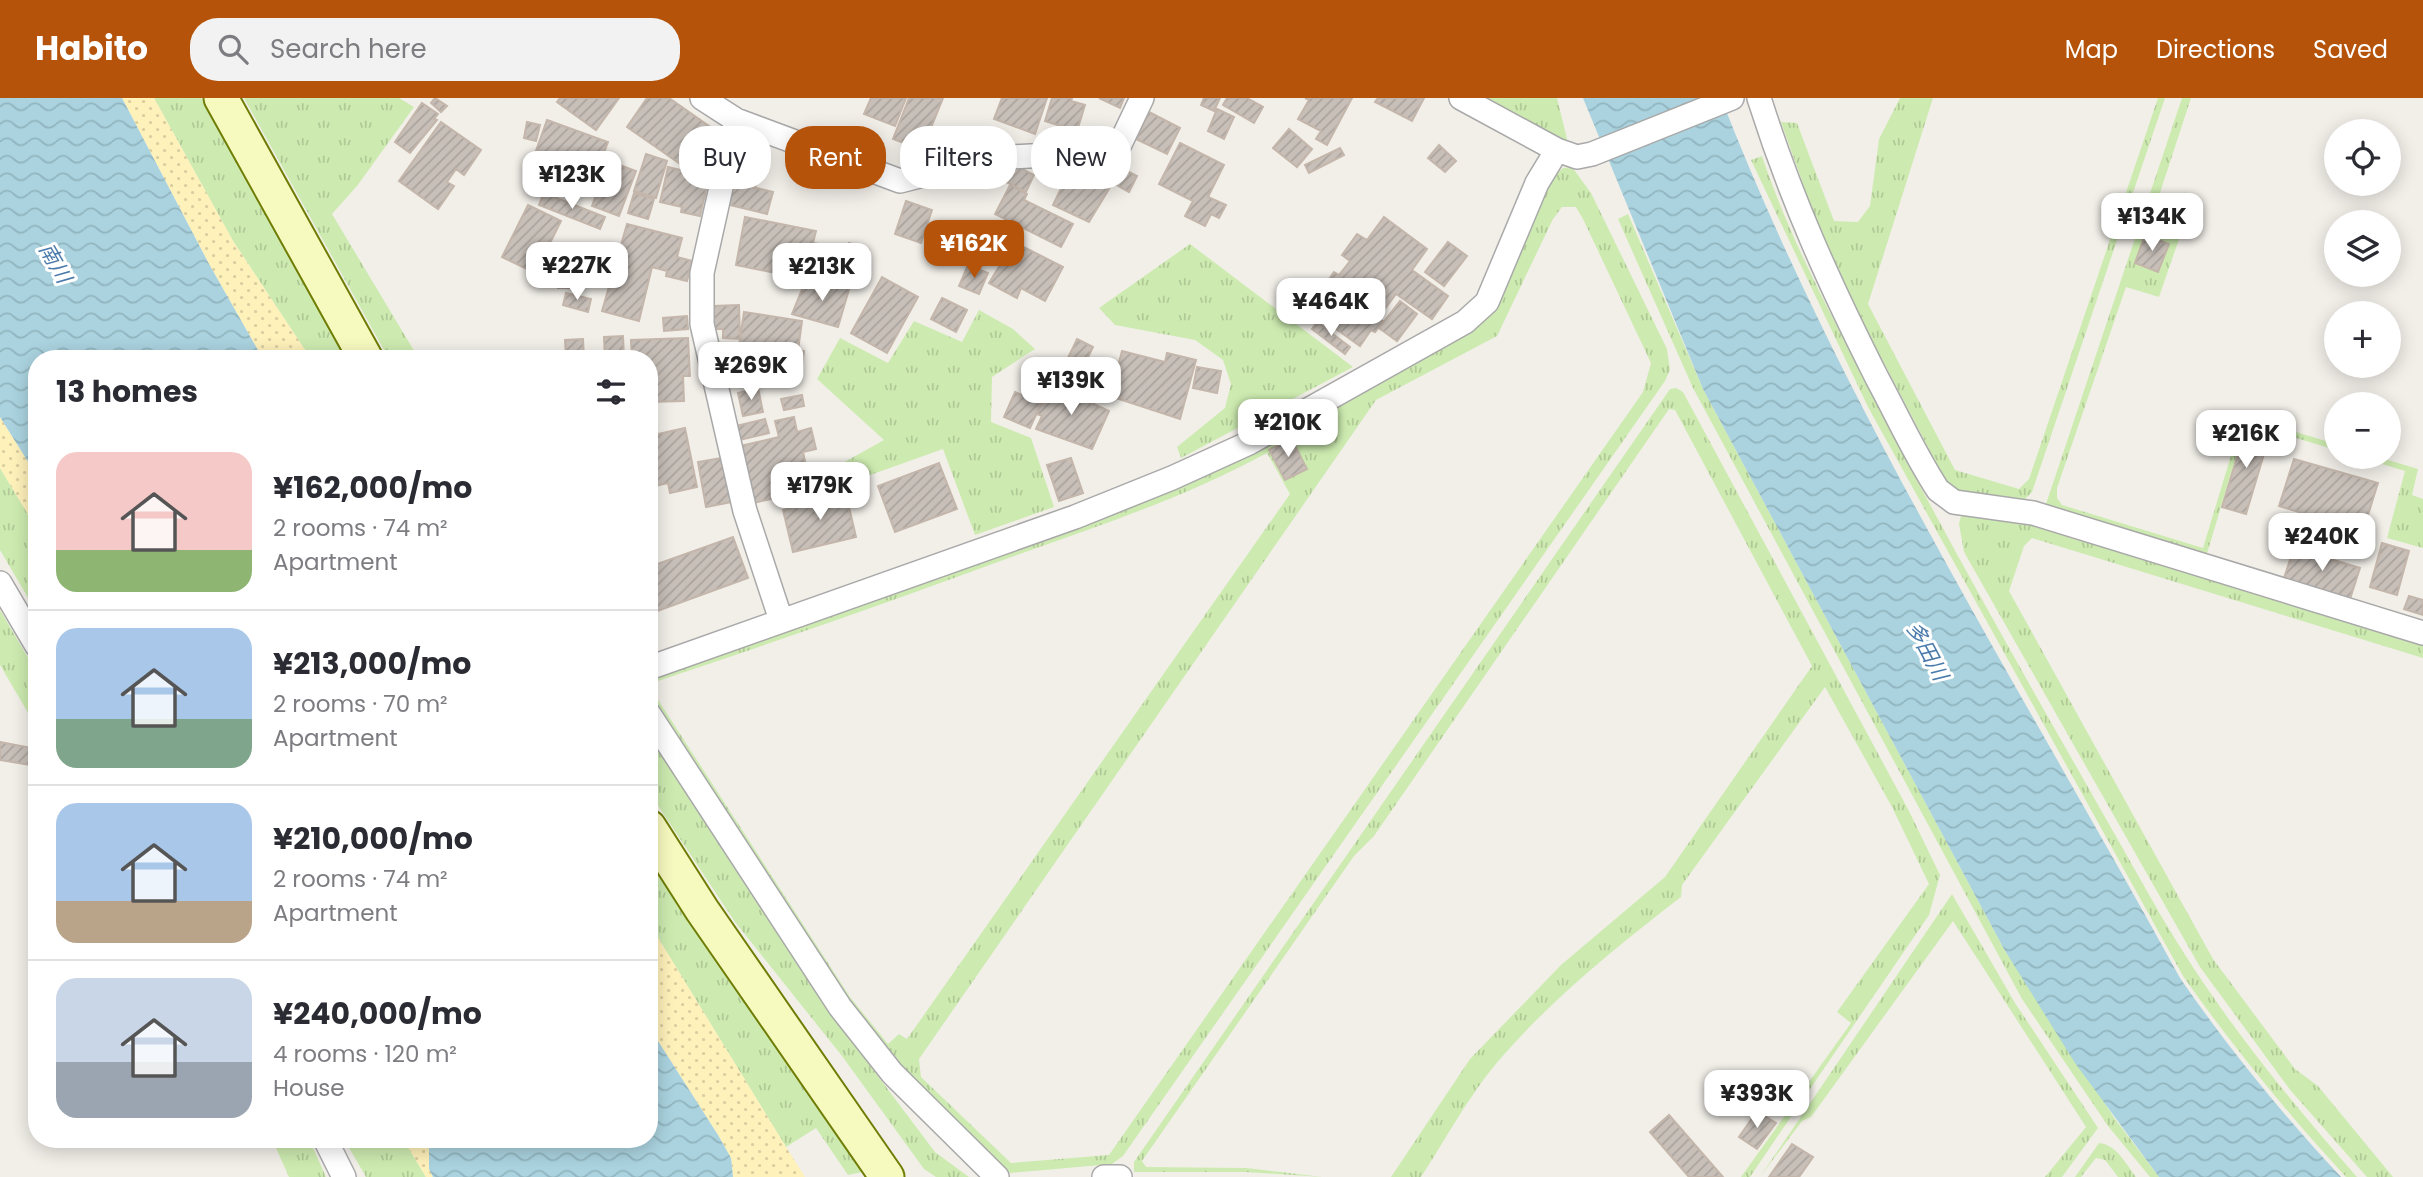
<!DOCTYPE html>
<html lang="en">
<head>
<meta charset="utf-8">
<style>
  body { margin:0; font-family:Poppins,"Noto Sans JP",sans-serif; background:#f2f2f3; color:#2b2b33; height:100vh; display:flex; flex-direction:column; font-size:26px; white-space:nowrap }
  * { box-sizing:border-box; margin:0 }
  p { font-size:23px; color:#7c7c81 }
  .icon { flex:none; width:38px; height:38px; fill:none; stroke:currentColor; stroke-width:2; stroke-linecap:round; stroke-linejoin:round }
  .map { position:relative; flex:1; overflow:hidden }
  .drawer { position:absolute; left:28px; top:252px; width:630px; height:798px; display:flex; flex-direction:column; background:#fff; border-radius:28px; box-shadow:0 4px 18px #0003 }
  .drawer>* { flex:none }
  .top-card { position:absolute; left:679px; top:28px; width:665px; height:63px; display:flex; gap:14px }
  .buttons { position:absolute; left:2324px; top:21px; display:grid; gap:14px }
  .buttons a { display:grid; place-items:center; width:77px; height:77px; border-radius:50%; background:#fff; box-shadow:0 4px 18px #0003; font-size:35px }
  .price { position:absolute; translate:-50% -60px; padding:0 16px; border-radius:14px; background:#fff; color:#222; font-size:23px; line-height:46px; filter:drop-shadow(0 2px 4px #0008) }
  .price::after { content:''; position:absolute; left:50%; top:42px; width:21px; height:16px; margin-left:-10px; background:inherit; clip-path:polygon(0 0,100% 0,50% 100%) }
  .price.active { background:#b45309; color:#fff }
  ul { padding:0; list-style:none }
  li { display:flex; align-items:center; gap:21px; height:175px; padding:0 28px }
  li+li { border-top:2px solid #e1e1e2 }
  li span { display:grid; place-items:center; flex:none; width:196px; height:140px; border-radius:21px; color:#555 }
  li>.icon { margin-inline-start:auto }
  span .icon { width:84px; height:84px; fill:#fffc; stroke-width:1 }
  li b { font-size:30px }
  h2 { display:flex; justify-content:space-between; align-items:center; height:84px; padding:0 28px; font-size:30px }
  .tag { padding:0 24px; border-radius:28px; background:#fff; box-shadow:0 4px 18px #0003; font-size:24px; line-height:63px }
  .tag.active { background:#b45309; color:#fff }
  header { display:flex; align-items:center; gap:42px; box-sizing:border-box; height:98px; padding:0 35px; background:#b45309; color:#fff }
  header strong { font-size:33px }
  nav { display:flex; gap:38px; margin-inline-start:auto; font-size:24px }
  .search { width:490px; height:63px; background:#f2f2f3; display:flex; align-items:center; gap:18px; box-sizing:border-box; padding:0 24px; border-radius:28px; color:#7c7c81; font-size:26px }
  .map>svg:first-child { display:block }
  .grass { fill:url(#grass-tufts); fill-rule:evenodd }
  .sand { fill:url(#sand-dots) }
  .water { fill:url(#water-waves) }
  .building { fill:url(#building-hatch); stroke:#c4b6ab; stroke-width:2 }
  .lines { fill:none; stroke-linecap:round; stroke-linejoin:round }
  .street-casing { stroke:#a9a9a9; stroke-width:26 }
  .secondary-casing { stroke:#707d05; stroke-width:37 }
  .street { stroke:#fff; stroke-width:23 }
  .secondary { stroke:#f7fabf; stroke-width:33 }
  .labels { text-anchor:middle; stroke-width:6; stroke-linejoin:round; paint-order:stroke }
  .water-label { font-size:21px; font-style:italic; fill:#4a7aab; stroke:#fff }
</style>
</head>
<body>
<header>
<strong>Habito</strong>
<div class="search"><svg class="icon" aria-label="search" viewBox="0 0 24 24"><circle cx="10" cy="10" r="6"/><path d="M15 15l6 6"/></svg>Search here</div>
<nav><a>Map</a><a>Directions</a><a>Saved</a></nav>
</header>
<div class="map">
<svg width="2423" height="1079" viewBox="0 0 2423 1079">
  <defs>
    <pattern id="grass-tufts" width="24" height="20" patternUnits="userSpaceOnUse" patternTransform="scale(1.75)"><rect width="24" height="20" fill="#cdebb0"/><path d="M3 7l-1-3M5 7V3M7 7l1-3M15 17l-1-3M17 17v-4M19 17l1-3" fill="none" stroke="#b0c997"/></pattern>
    <pattern id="sand-dots" width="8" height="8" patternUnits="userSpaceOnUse" patternTransform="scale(1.75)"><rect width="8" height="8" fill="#fff1ba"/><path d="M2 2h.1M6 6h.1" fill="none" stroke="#dacea0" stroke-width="1.8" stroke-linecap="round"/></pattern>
    <pattern id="water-waves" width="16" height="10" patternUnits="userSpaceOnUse" patternTransform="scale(1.75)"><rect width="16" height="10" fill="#aad3df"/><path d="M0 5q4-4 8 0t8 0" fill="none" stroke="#92b5bf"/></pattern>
    <pattern id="building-hatch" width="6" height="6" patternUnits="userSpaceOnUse" patternTransform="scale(1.75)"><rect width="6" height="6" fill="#c7bfb8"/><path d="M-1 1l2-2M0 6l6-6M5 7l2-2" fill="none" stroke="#aba49e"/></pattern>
  </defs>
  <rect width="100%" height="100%" fill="#f2efe9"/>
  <path class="grass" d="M 154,0 L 201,0 L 350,261 L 311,261 L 233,143 Z
    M 244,0 L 399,0 L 414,9 L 357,88 L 332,116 L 419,261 L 389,261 Z
    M 1478,0 L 1557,0 L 1567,41 L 1565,45 Z
    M 1900,0 L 1933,0 L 1868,206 L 1955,372 L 2019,391 L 2029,381 L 2158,0 L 2165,0 L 2032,394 L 2021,405 L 1959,393 L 1944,380 L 1853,206 L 1819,131 L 1781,24 L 1797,25 L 1834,123 L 1858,124 L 1870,108 L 1879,41 Z
    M 2182,0 L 2191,0 L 2156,107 L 2187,118 L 2159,199 L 2126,189 L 2057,390 L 2057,400 L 2062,407 L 2203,450 L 2243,318 L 2336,346 L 2336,352 L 2246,325 L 2206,459 L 2052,412 L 2046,406 Z
    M 1762,58 C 1790,142 1833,220 1873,298 C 1963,474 2063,644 2160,816 C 2216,912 2284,996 2357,1079 L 2346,1079 C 2287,1015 2233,949 2183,878 L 1868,309 L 1751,62 Z
    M 1572,69 L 1591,95 L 1667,251 L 1670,272 L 1665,283 L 1123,1058 L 1112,1066 L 1010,1075 L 899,969 L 847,904 L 649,600 L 649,581 L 1079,427 L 1468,230 L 1542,89 L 1563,70 ZM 1562,109 L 1576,109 L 1583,121 L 1651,265 L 1643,294 L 1109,1057 L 1011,1065 L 921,979 L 919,961 L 1376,302 L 1497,238 L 1553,121 ZM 1267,355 L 1290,396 L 907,941 L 899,936 L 888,946 L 850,899 L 653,594 L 658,583 C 778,543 898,501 1017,457 C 1102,427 1188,398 1267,355 Z
    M 1628,116 L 1703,291 L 2004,851 L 2115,1021 L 2159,1079 L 2150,1079 L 2108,1028 L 2022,901 L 1693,290 L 1618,121 Z
    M 1190,146 L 1353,269 L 1181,360 L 1177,349 L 1225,310 L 1231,286 L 1223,262 L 1195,242 L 1115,227 L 1099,210 Z
    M 979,212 L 1013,231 L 1035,251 L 992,279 L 991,324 L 1031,340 L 1054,409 L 975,437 L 943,351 L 859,381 L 841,366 L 884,342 L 817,281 L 840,240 L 888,265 L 914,223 L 962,244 Z
    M 1676,290 L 1683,294 L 1909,713 L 1940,777 L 1929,817 L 1771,1048 L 1750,1079 L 1741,1079 L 1851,925 L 1837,914 L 1929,786 L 1892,709 L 1825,589 L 1682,787 L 1681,799 C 1616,849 1548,904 1495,967 C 1467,1001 1445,1042 1421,1079 L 1391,1079 L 1470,961 L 1561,867 L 1665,779 L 1812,568 L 1675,312 L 1669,311 L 1374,738 L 1354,758 L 1142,1063 L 1146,1069 L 1246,1070 L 1323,1079 L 1246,1074 L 1134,1074 L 1134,1064 L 1670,291 Z
    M 2359,359 L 2378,359 L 2418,371 L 2412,397 L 2423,401 L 2423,450 L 2387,440 L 2405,373 Z
    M 0,370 L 37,431 L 37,515 L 0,452 Z
    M 1969,417 L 2025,422 L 2423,545 L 2423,560 L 2032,440 L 2024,448 L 2009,493 L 2213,861 L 2295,971 L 2318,988 L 2393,1079 L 2367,1079 L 2291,993 L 2200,869 L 1964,454 L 1959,426 L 1961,418 Z
    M 0,512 L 37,575 L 37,630 L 0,567 Z
    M 649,634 L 828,912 L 935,1054 L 969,1079 L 936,1079 L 924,1071 L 842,958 L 735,824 L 649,694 Z
    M 649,754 L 862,1074 L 848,1077 L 816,1030 L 786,1049 L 649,825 Z
    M 1952,796 L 2015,905 L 2098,1030 L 2062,1079 L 2045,1079 L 2086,1029 L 1953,823 L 1811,1019 L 1802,1023 L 1760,1079 Z
    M 272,1041 L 309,1041 L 326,1079 L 289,1079 Z
    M 344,1041 L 403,1041 L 426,1079 L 366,1079 Z
    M 2099,1045 C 2116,1046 2126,1066 2136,1079 L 2118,1079 L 2105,1062 L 2096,1060 L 2081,1079 L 2075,1079 Z"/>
  <path class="sand" d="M 122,0 L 154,0 L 233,143 L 311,261 L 263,261 L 209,166 Z
    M 0,319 L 37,378 L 37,431 L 0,370 Z
    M 649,825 L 786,1049 L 805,1079 L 733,1079 L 731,1060 L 718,1037 L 649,929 Z
    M 403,1041 L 429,1041 L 429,1071 L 433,1079 L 426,1079 Z"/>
  <path class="water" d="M 0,0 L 122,0 L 209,166 L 263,261 L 37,261 L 37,378 L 0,319 Z
    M 1583,0 L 1721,0 C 1841,308 2021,590 2180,880 C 2229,951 2282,1016 2341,1079 L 2159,1079 L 2075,965 L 2004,851 L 1703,291 Z
    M 649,929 L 718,1037 L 731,1060 L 733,1079 L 433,1079 L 429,1071 L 429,1041 L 649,1041 Z"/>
  <path class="building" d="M 435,0 L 447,8 L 441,14 L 431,5 Z
    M 560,0 L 619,0 L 596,32 L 557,4 Z
    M 647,0 L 669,0 L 716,33 L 712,37 L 718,41 L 709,70 L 691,58 L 683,68 L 627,29 Z
    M 871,0 L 906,0 L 895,28 L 864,16 Z
    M 909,0 L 943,0 L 922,52 L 893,41 Z
    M 1002,0 L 1047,0 L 1035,36 L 994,21 Z
    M 1052,0 L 1072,0 L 1071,3 L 1085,7 L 1077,33 L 1045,23 Z
    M 1099,0 L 1124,0 L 1120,10 Z
    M 1204,0 L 1220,0 L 1214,13 L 1201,7 Z
    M 1227,0 L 1247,0 L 1263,9 L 1254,25 L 1223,7 Z
    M 1305,0 L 1352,0 L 1327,47 L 1316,41 L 1321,33 L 1298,21 L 1309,2 Z
    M 1378,0 L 1424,0 L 1412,23 L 1375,4 Z
    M 422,5 L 438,16 L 434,21 L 437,22 L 410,55 L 395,44 Z
    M 1217,11 L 1234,19 L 1224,41 L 1208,33 Z
    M 1149,14 L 1180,30 L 1167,56 L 1136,41 Z
    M 547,22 L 608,44 L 603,57 L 597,55 L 581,97 L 527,78 Z
    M 441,24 L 481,52 L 464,77 L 456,71 L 447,84 L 454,88 L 438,111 L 399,83 Z
    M 527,24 L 540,27 L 536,43 L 524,40 Z
    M 1289,31 L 1312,51 L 1297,69 L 1273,50 Z
    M 744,38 L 767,44 L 755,90 L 732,84 Z
    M 1180,45 L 1224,67 L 1208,99 L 1226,107 L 1219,120 L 1211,116 L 1205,128 L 1185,118 L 1193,103 L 1159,86 Z
    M 1439,47 L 1456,63 L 1445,74 L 1428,60 Z
    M 1340,50 L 1344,57 L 1309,75 L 1305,67 Z
    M 646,56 L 667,63 L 656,100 L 634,93 Z
    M 609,63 L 636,73 L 619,118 L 592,108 Z
    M 1014,67 L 1034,77 L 1026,94 L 1006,84 Z
    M 668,69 L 709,79 L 700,118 L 681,114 L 682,109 L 660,104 Z
    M 1123,71 L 1137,78 L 1129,94 L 1115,86 Z
    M 1091,76 L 1112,86 L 1089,124 L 1053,107 L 1065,82 L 1084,91 Z
    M 732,84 L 773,94 L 767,116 L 726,106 Z
    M 1010,87 L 1027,96 L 1024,102 L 1073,126 L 1061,149 L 995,116 Z
    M 544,95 L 605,119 L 600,131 L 539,107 Z
    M 634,95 L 654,101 L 648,121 L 628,115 Z
    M 906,103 L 932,112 L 921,145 L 895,136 Z
    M 528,107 L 561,123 L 535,175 L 502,159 Z
    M 745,119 L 816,133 L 813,145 L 825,147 L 823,158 L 830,159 L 825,185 L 736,167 Z
    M 1384,119 L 1427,151 L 1412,172 L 1448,198 L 1432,221 L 1396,196 L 1378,220 L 1383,223 L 1375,234 L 1371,232 L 1360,248 L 1311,213 L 1321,201 L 1327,205 L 1334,195 L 1324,188 L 1334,174 L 1339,177 L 1350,163 L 1342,157 L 1357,136 L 1367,142 Z
    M 627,126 L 682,140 L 677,159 L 692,163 L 687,183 L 666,178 L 667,173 L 652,169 L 639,223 L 602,213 Z
    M 2145,137 L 2169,146 L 2158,174 L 2135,165 Z
    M 1014,144 L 1063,169 L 1045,203 L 1021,190 L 1017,200 L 989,185 Z
    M 1448,144 L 1467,158 L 1444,188 L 1425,174 Z
    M 849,145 L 869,152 L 858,184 L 838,177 Z
    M 569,162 L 570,190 L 558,190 L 557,163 Z
    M 968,167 L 988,175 L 979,196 L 959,188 Z
    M 882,179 L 918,199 L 887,255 L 851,235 Z
    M 805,184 L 832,191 L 834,184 L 850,188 L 838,229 L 792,216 Z
    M 566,195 L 591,201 L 588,214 L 563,207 Z
    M 942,200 L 967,212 L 956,234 L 931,221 Z
    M 1400,203 L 1417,216 L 1397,243 L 1379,230 Z
    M 739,207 L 740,241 L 723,240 L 723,231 L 714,231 L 713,208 Z
    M 1298,207 L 1310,216 L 1306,222 L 1293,212 Z
    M 744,214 L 802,223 L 798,252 L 804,253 L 800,280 L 753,273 L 754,264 L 737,262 Z
    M 687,218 L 688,231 L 664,233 L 663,220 Z
    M 1317,224 L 1350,249 L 1345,256 L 1312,231 Z
    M 623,238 L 624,261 L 605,261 L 604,239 Z
    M 688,240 L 690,278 L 683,278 L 684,303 L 649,304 L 649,261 L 632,261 L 631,242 Z
    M 583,241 L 584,261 L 566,261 L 565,242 Z
    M 1077,241 L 1093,249 L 1082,272 L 1066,264 Z
    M 1122,253 L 1165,264 L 1167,255 L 1196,262 L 1180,321 L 1110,298 Z
    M 1197,269 L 1221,273 L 1217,295 L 1193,290 Z
    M 1051,283 L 1071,292 L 1070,295 L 1109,313 L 1092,351 L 1036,331 L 1042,318 L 1037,316 Z
    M 758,290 L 763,314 L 743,318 L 738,295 Z
    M 1015,294 L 1041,306 L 1030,330 L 1004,319 Z
    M 802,297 L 804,308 L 784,312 L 781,301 Z
    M 794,319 L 797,334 L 811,330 L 816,351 L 803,354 L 808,377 L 776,384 L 780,399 L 753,405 L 740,348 L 779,339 L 775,323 Z
    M 765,321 L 769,335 L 739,342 L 736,328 Z
    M 2246,329 L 2270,336 L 2246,416 L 2222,409 Z
    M 685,330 L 697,389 L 670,395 L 668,385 L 655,388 L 649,362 L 649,338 Z
    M 1291,340 L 1307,371 L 1285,382 L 1269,352 Z
    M 722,360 L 732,404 L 706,409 L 698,364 Z
    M 1071,360 L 1083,395 L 1059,403 L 1047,367 Z
    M 2294,361 L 2378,385 L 2363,433 L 2279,408 Z
    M 939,365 L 957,411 L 895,434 L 878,388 Z
    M 825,392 L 828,401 L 846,396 L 856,439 L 793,454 L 783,412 L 815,404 L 813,395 Z
    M 733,439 L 748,480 L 649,516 L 649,469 Z
    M 2382,445 L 2409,453 L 2397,497 L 2370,489 Z
    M 2294,450 L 2360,470 L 2350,501 L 2284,480 Z
    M 2409,498 L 2423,502 L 2423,517 L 2404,511 Z
    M 0,644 L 37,651 L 37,668 L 0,662 Z
    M 1757,1013 L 1776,1025 L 1757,1051 L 1739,1039 Z
    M 1669,1017 L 1723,1079 L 1689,1079 L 1650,1034 Z
    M 1792,1046 L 1813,1059 L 1799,1079 L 1769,1079 Z"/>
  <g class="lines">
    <defs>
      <path id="street" d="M 702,0 L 736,22 L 900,83 L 990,60 L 1068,56 L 1111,65 L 1142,0
        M 1461,0 L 1557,52
        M 1759,0 C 1791,101 1829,185 1877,280 C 1897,317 1915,357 1938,392 L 1954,404 L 2033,415 L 2423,535
        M 736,22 L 702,175 L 702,226 L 745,413 L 781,522
        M 0,485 L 37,548
        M 649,570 L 1075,419 L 1172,380 L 1249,345 L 1465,224 L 1487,204 L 1537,85 L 1557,52 L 1577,59 L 1592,56 L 1732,0
        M 649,616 L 840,909 L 892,975 L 997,1079
        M 325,1041 L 344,1079
        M 1104,1079 L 1120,1079"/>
      <path id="secondary" d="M 221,0 L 366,261
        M 649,729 L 702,812 L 887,1079"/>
    </defs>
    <use href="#street" class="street-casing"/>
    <use href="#secondary" class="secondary-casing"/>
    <use href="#street" class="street"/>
    <use href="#secondary" class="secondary"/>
  </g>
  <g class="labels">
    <g class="water-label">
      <text transform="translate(55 165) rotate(60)" y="7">南川</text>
      <text transform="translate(1927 553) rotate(62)" y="7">多田川</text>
    </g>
  </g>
</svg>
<div class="buttons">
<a><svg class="icon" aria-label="locate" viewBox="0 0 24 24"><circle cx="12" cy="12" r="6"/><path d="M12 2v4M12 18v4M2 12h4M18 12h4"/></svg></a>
<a><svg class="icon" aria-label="layers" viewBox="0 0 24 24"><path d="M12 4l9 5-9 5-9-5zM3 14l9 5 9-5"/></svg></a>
<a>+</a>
<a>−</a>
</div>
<b class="price" style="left:572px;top:113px">¥123K</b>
<b class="price" style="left:2152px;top:155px">¥134K</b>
<b class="price active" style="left:974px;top:182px">¥162K</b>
<b class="price" style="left:577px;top:204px">¥227K</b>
<b class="price" style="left:822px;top:205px">¥213K</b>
<b class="price" style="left:1331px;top:240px">¥464K</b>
<b class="price" style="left:751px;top:304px">¥269K</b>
<b class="price" style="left:1071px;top:319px">¥139K</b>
<b class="price" style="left:1288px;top:361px">¥210K</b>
<b class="price" style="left:2246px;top:372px">¥216K</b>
<b class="price" style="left:820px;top:424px">¥179K</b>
<b class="price" style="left:2322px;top:475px">¥240K</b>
<b class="price" style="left:1757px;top:1032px">¥393K</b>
<div class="top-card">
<a class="tag">Buy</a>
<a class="tag active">Rent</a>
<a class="tag">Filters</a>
<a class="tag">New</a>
</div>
<section class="drawer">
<h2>13 homes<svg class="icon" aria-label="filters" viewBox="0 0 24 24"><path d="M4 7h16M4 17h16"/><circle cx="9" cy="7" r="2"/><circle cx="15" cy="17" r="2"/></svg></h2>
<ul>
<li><span style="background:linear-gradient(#f6c9c9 70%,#8fb573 0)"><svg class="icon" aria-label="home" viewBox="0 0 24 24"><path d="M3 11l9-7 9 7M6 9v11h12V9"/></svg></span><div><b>¥162,000/mo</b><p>2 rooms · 74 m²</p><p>Apartment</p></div></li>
<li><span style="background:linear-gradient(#a9c7e8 65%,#7fa58c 0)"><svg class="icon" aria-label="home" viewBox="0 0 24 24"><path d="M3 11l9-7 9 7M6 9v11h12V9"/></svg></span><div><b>¥213,000/mo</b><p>2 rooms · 70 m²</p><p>Apartment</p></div></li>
<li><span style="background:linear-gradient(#a9c7e8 70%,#b9a48a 0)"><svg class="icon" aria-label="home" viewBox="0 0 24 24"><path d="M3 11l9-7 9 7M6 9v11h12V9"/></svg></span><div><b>¥210,000/mo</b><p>2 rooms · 74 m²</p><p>Apartment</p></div></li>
<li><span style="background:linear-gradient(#c9d6e8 60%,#9aa5b1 0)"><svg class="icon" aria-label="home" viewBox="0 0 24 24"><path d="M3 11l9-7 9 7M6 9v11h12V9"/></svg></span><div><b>¥240,000/mo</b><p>4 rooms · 120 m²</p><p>House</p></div></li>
</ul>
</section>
</div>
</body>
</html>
